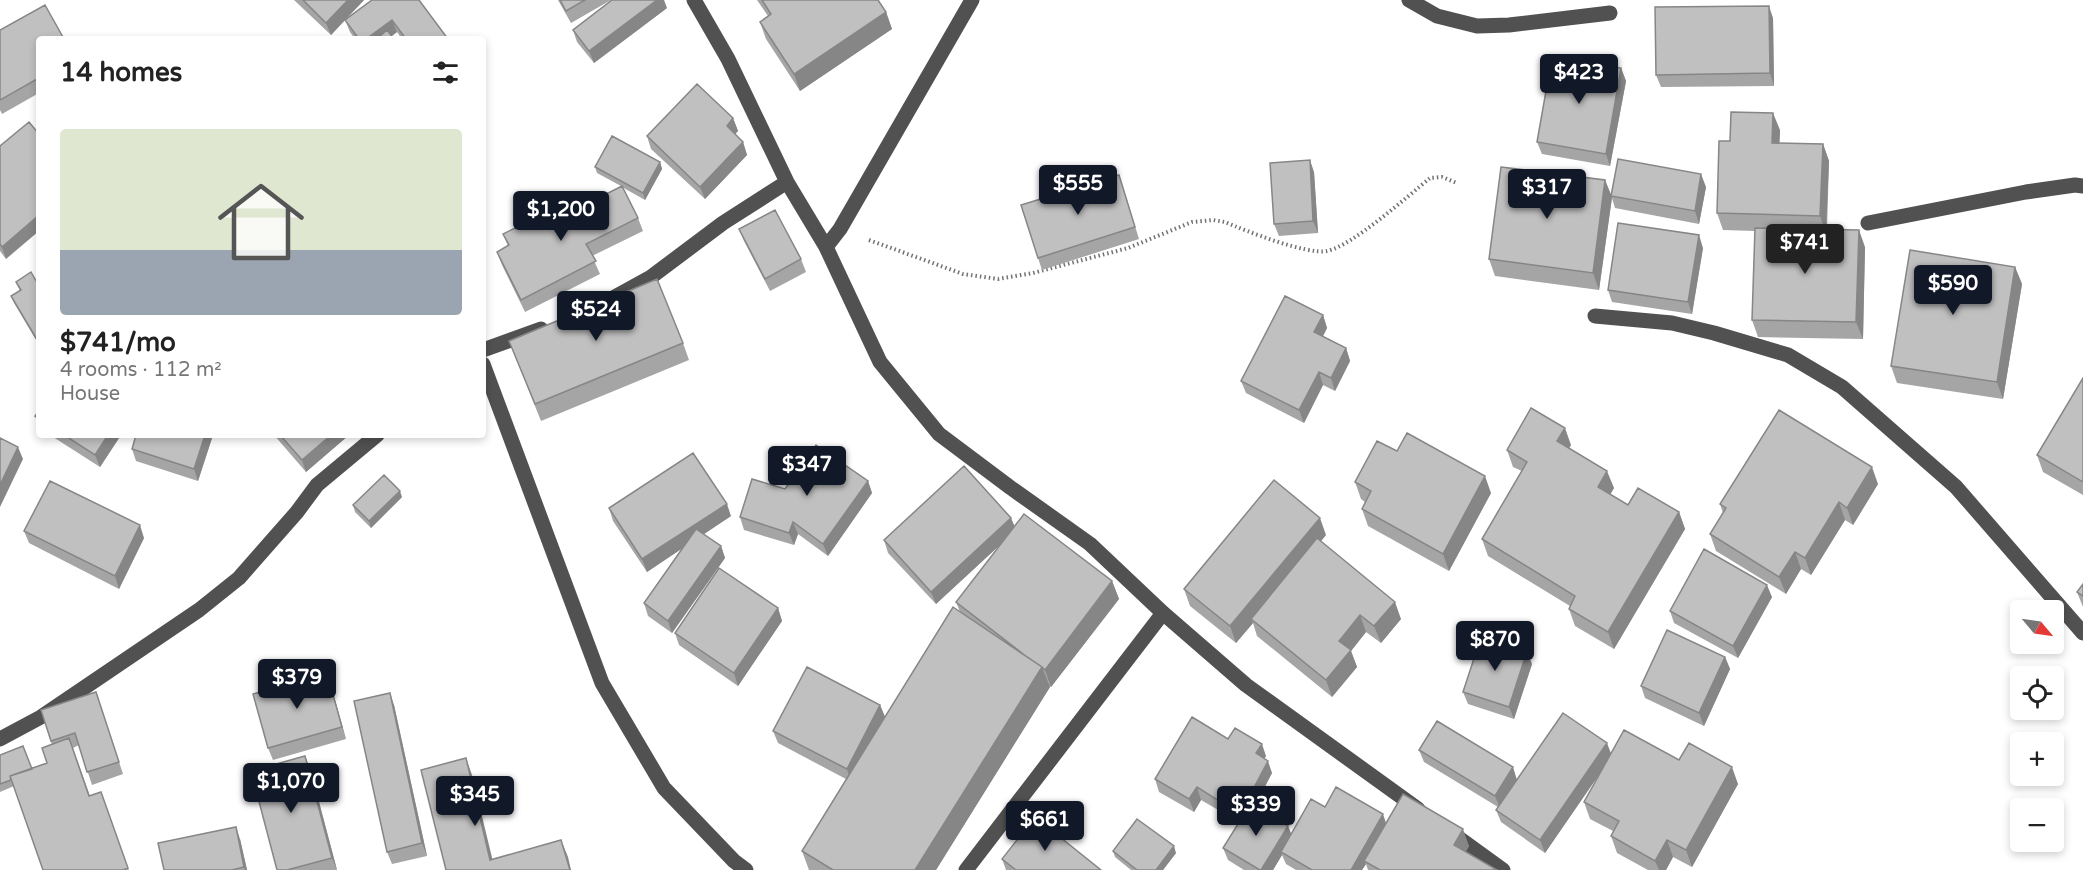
<!DOCTYPE html>
<html lang="en">
<head>
<meta charset="utf-8">
<style>
  body { margin:0; font-family:"Varela Round",sans-serif; background:#f2f2f2; color:#222; height:100vh; display:flex; flex-direction:column; font-size:22px; white-space:nowrap }
  * { box-sizing:border-box; margin:0 }
  p { font-size:20px; color:#767676 }
  .icon { flex:none; width:33px; height:33px; fill:none; stroke:currentColor; stroke-width:2; stroke-linecap:round; stroke-linejoin:round }
  .map { position:relative; flex:1; overflow:hidden }
  .side { position:absolute; left:36px; top:36px; width:450px; height:402px; display:flex; flex-direction:column; background:#fff; border-radius:6px; box-shadow:0 3px 9px #0003 }
  .side>* { flex:none }
  .needle { width:39px; rotate:119deg }
  .controls { position:absolute; left:2010px; top:600px; display:grid; gap:12px }
  .controls a { display:grid; place-items:center; width:54px; height:54px; border-radius:6px; background:#fff; box-shadow:0 3px 9px #0003; font-size:30px }
  .price { position:absolute; translate:-50% -51px; padding:0 14px; border-radius:6px; background:#111827; color:#fff; font-size:20px; line-height:39px; filter:drop-shadow(0 2px 3px #0008) }
  .price::after { content:''; position:absolute; left:50%; top:36px; width:18px; height:14px; margin-left:-9px; background:inherit; clip-path:polygon(0 0,100% 0,50% 100%) }
  .price.selected { background:#222; color:#fff }
  ul { padding:0; list-style:none }
  li { display:grid; align-content:center; gap:12px; height:318px; padding:0 24px }
  li span { display:grid; place-items:center; height:186px; border-radius:6px; color:#555 }
  li>.icon { margin-inline-start:auto }
  span .icon { width:108px; height:108px; fill:#fffc; stroke-width:1 }
  li b { font-size:26px }
  h2 { display:flex; justify-content:space-between; align-items:center; height:72px; padding:0 24px; font-size:26px }
  .map>svg:first-child { display:block }
  .lines { fill:none; stroke-linecap:round; stroke-linejoin:round }
  .path { stroke:#737373; stroke-width:4; stroke-dasharray:1.5 3; stroke-linecap:butt }
  .minor { stroke:#515151; stroke-width:15 }
  .wall { fill:#a5a5a5 }
  .shaded-wall { fill:#868686 }
  .building { fill:#c0c0c0; stroke:#868686; stroke-width:1.5 }
</style>
</head>
<body>
<div class="map">
<svg width="2083" height="870" viewBox="0 0 2083 870">
  <rect width="100%" height="100%" fill="#fff"/>
  <g class="lines">
    <path class="path" d="M 869,240 L 963,274 L 998,279 L 1033,273 L 1128,248 L 1192,222 L 1213,220 L 1225,222 C 1246,231 1307,255 1327,251 C 1352,246 1408,196 1430,178 L 1442,177 L 1457,183"/>
    <path class="minor" d="M 694,0 L 728,59 L 787,182 L 826,247 L 880,362 L 939,434 L 1011,488 L 1090,544 L 1163,613 L 1246,685 L 1418,809
      M 1409,0 L 1437,16 L 1477,26 L 1509,25 L 1610,13
      M 1868,223 L 2026,192 L 2075,185 L 2083,186
      M 826,247 L 840,229 L 972,0
      M 602,304 L 651,277 L 723,223 L 787,182
      M 1595,316 L 1672,323 L 1714,333 L 1788,355 L 1842,387 L 1956,487 L 2083,633
      M 483,350 L 541,329
      M 483,364 L 602,683 L 664,788 L 734,861 L 746,870
      M 0,739 L 41,717 L 199,610 L 239,578 L 297,512 L 317,485 L 377,435
      M 1452,833 L 1503,870
      M 966,870 L 1163,613"/>
  </g>
  <path class="wall" d="M 294,0 L 364,0 L 347,18 L 372,0 L 448,39 L 402,39 L 397,32 L 392,36 L 394,39 L 355,39 L 350,32 L 345,20 L 331,35 Z
    M 558,0 L 611,0 L 571,23 Z
    M 757,0 L 878,0 L 886,12 L 892,29 L 800,91 L 766,39 L 760,22 L 768,16 Z
    M 667,8 L 594,63 L 577,42 L 573,30 Z
    M 1773,18 L 1774,86 L 1661,87 L 1656,75 Z
    M 0,30 L 39,39 L 39,93 L 2,114 L 0,110 Z
    M 1621,68 L 1626,81 L 1610,166 L 1542,154 L 1537,142 Z
    M 733,118 L 738,131 L 735,134 L 743,142 L 747,155 L 705,199 L 651,149 L 647,136 Z
    M 1780,130 L 1779,143 L 1823,144 L 1829,161 L 1827,230 L 1865,247 L 1863,339 L 1758,337 L 1752,320 L 1755,231 L 1723,230 L 1717,213 L 1730,141 Z
    M 0,146 L 6,259 L 0,251 Z
    M 660,162 L 662,169 L 645,200 L 622,187 L 638,218 L 643,231 L 592,256 L 600,274 L 525,312 L 502,265 L 497,252 L 508,246 L 503,234 L 549,223 L 621,186 L 597,173 L 595,167 Z
    M 1314,172 L 1318,233 L 1279,236 L 1274,224 Z
    M 1605,180 L 1611,195 L 1706,187 L 1699,224 L 1615,208 L 1612,198 L 1599,290 L 1495,276 L 1489,259 Z
    M 1123,187 L 1139,239 L 1042,270 L 1038,258 Z
    M 739,229 L 801,259 L 806,272 L 770,291 L 744,241 Z
    M 1703,248 L 1692,314 L 1612,302 L 1608,290 Z
    M 2015,267 L 2022,284 L 2003,399 L 1897,383 L 1891,366 Z
    M 16,282 L 39,286 L 39,345 L 14,303 L 11,296 L 20,291 Z
    M 1323,315 L 1327,328 L 1323,336 L 1346,348 L 1350,361 L 1335,391 L 1323,385 L 1304,423 L 1246,393 L 1241,381 Z
    M 509,341 L 683,343 L 689,360 L 541,421 Z
    M 2083,378 L 2083,495 L 2043,472 L 2037,455 Z
    M 39,411 L 39,426 L 35,416 Z
    M 50,435 L 121,435 L 100,467 Z
    M 136,435 L 213,435 L 198,481 L 136,461 L 132,449 Z
    M 274,435 L 349,435 L 306,472 Z
    M 1571,445 L 1569,448 L 1614,488 L 1610,495 L 1628,505 L 1679,512 L 1685,529 L 1614,649 L 1575,626 L 1569,609 L 1570,606 L 1488,556 L 1482,539 L 1522,471 L 1513,467 L 1507,450 Z
    M 1397,451 L 1491,493 L 1449,571 L 1368,526 L 1362,509 L 1365,502 L 1361,499 L 1355,482 Z
    M 868,481 L 872,493 L 828,556 L 798,534 L 794,545 L 744,530 L 740,517 L 785,489 Z
    M 1878,484 L 1853,525 L 1845,520 L 1811,575 L 1801,569 L 1786,594 L 1716,551 L 1710,534 L 1723,513 L 1720,504 Z
    M 402,497 L 371,528 L 355,512 L 353,505 Z
    M 609,508 L 731,516 L 704,534 L 721,546 L 725,558 L 672,633 L 648,616 L 644,603 L 682,548 L 647,572 L 613,521 Z
    M 1011,518 L 1014,526 L 1112,581 L 1119,599 L 1051,687 L 1049,686 L 1050,687 L 936,870 L 809,870 L 802,851 L 846,779 L 778,743 L 773,731 L 880,705 L 885,717 L 960,612 L 956,602 L 1000,545 L 936,604 L 888,553 L 884,540 Z
    M 24,531 L 144,538 L 119,589 L 29,543 Z
    M 1326,535 L 1321,541 L 1401,619 L 1381,643 L 1366,632 L 1351,651 L 1357,667 L 1332,697 L 1257,636 L 1253,623 L 1236,643 L 1190,606 L 1184,589 Z
    M 2083,584 L 2083,607 L 2077,592 Z
    M 1772,597 L 1738,658 L 1674,623 L 1670,611 Z
    M 778,608 L 782,621 L 738,686 L 679,645 L 675,633 Z
    M 1725,657 L 1730,669 L 1704,726 L 1645,698 L 1641,686 Z
    M 1532,664 L 1514,719 L 1468,704 L 1463,692 Z
    M 327,673 L 346,739 L 273,760 L 268,748 Z
    M 96,692 L 123,774 L 92,785 L 79,745 L 73,748 L 90,796 L 129,870 L 43,870 L 14,786 L 0,792 L 0,755 L 32,769 L 47,763 L 52,745 L 41,710 Z
    M 394,705 L 427,856 L 392,864 L 387,852 Z
    M 1228,739 L 1266,756 L 1264,759 L 1272,773 L 1255,806 L 1291,834 L 1325,807 L 1469,846 L 1465,852 L 1497,870 L 1368,870 L 1366,864 L 1362,870 L 1296,870 L 1286,864 L 1282,855 L 1273,870 L 1244,870 L 1228,860 L 1223,848 L 1239,822 L 1201,800 L 1194,812 L 1159,792 L 1155,779 Z
    M 1419,750 L 1517,780 L 1611,754 L 1679,760 L 1738,784 L 1692,867 L 1673,857 L 1666,870 L 1648,870 L 1617,853 L 1611,836 L 1613,831 L 1590,819 L 1584,802 L 1602,769 L 1545,853 L 1501,822 L 1496,810 L 1498,807 L 1424,762 Z
    M 310,768 L 337,870 L 277,870 Z
    M 240,839 L 247,870 L 164,870 Z
    M 1113,851 L 1176,853 L 1163,870 L 1131,870 L 1115,857 Z
    M 1002,859 L 1101,870 L 1006,870 Z"/>
  <path class="shaded-wall" d="M 348,0 L 364,0 L 331,35 L 326,23 Z
    M 657,0 L 664,0 L 667,8 L 594,63 L 589,51 Z
    M 1769,6 L 1773,18 L 1774,86 L 1770,73 Z
    M 886,12 L 892,29 L 800,91 L 794,74 Z
    M 392,20 L 397,32 L 387,39 L 366,39 Z
    M 1621,68 L 1626,81 L 1610,166 L 1606,154 Z
    M 1773,113 L 1780,130 L 1779,160 L 1772,143 Z
    M 733,118 L 738,131 L 731,138 L 727,126 Z
    M 743,142 L 747,155 L 705,199 L 700,187 Z
    M 1823,144 L 1829,161 L 1826,233 L 1820,216 Z
    M 1310,160 L 1314,172 L 1318,233 L 1313,221 Z
    M 660,162 L 662,169 L 645,200 L 643,193 Z
    M 1701,174 L 1706,187 L 1699,224 L 1695,211 Z
    M 1605,180 L 1612,197 L 1599,290 L 1593,273 Z
    M 39,215 L 39,231 L 6,259 L 2,247 Z
    M 1859,230 L 1865,247 L 1863,339 L 1856,322 Z
    M 1699,235 L 1703,248 L 1692,314 L 1688,302 Z
    M 2015,267 L 2022,284 L 2003,399 L 1997,382 Z
    M 1323,315 L 1327,328 L 1319,344 L 1314,332 Z
    M 1346,348 L 1350,361 L 1335,391 L 1331,378 Z
    M 1319,372 L 1323,385 L 1304,423 L 1299,410 Z
    M 1565,428 L 1571,445 L 1563,458 L 1557,441 Z
    M 108,435 L 121,435 L 100,467 L 95,455 Z
    M 205,435 L 213,435 L 198,481 L 194,469 Z
    M 331,435 L 349,435 L 306,472 L 302,460 Z
    M 18,447 L 23,459 L 0,507 L 0,485 Z
    M 1872,467 L 1878,484 L 1853,525 L 1847,508 Z
    M 1607,471 L 1614,488 L 1604,504 L 1598,487 Z
    M 1485,476 L 1491,493 L 1449,571 L 1443,554 Z
    M 868,481 L 872,493 L 828,556 L 823,544 Z
    M 400,491 L 402,497 L 371,528 L 369,521 Z
    M 1839,502 L 1845,520 L 1811,575 L 1805,558 Z
    M 727,504 L 731,516 L 647,572 L 642,559 Z
    M 1679,512 L 1685,529 L 1614,649 L 1608,632 Z
    M 1011,518 L 1016,530 L 936,604 L 931,592 Z
    M 1320,518 L 1326,535 L 1254,621 L 1251,619 L 1253,623 L 1236,643 L 1230,626 Z
    M 793,522 L 798,534 L 794,545 L 789,533 Z
    M 140,525 L 144,538 L 119,589 L 115,576 Z
    M 721,546 L 725,558 L 672,633 L 668,621 Z
    M 1795,552 L 1801,569 L 1786,594 L 1779,577 Z
    M 1112,581 L 1119,599 L 1051,687 L 1045,670 Z
    M 1767,585 L 1772,597 L 1738,658 L 1733,646 Z
    M 1395,602 L 1401,619 L 1381,643 L 1374,626 Z
    M 778,608 L 782,621 L 738,686 L 734,673 Z
    M 1360,615 L 1366,632 L 1351,651 L 1357,667 L 1332,697 L 1326,680 L 1339,641 Z
    M 1527,651 L 1532,664 L 1514,719 L 1509,707 Z
    M 1725,657 L 1730,669 L 1704,726 L 1699,713 Z
    M 1042,667 L 1050,687 L 936,870 L 915,870 Z
    M 327,673 L 331,686 L 346,739 L 342,727 Z
    M 390,693 L 394,705 L 427,856 L 422,843 Z
    M 880,705 L 885,717 L 851,782 L 847,769 Z
    M 1607,743 L 1612,756 L 1545,853 L 1540,840 Z
    M 1262,744 L 1266,756 L 1260,765 L 1256,753 Z
    M 305,756 L 310,768 L 337,870 L 332,858 Z
    M 466,758 L 472,775 L 495,870 L 490,860 Z
    M 1268,761 L 1272,773 L 1244,826 L 1240,814 Z
    M 1513,767 L 1517,780 L 1500,808 L 1495,796 Z
    M 1732,767 L 1738,784 L 1692,867 L 1686,850 Z
    M 1197,787 L 1201,800 L 1194,812 L 1189,799 Z
    M 1383,814 L 1387,826 L 1364,861 L 1366,864 L 1362,870 L 1351,870 Z
    M 1288,826 L 1293,838 L 1281,852 L 1282,855 L 1273,870 L 1261,870 Z
    M 236,827 L 240,839 L 247,870 L 245,870 L 244,867 Z
    M 1463,829 L 1469,846 L 1460,862 L 1454,845 Z
    M 561,840 L 568,857 L 571,870 L 570,870 Z
    M 1667,840 L 1673,857 L 1666,870 L 1659,870 L 1655,861 Z
    M 1174,846 L 1176,853 L 1163,870 L 1156,870 Z"/>
  <path class="building" d="M 303,0 L 348,0 L 326,23 Z
    M 372,0 L 419,0 L 448,39 L 406,39 L 392,20 L 366,39 L 359,39 L 345,20 Z
    M 560,0 L 585,0 L 566,11 Z
    M 612,0 L 657,0 L 589,51 L 573,30 Z
    M 762,0 L 878,0 L 886,12 L 794,74 L 760,22 L 771,14 Z
    M 45,5 L 64,39 L 39,39 L 39,78 L 0,100 L 0,30 Z
    M 1769,6 L 1770,73 L 1656,75 L 1655,7 Z
    M 387,30 L 394,39 L 377,39 Z
    M 1552,57 L 1621,68 L 1606,154 L 1537,142 Z
    M 697,84 L 733,118 L 727,126 L 743,142 L 700,187 L 647,136 Z
    M 1731,112 L 1773,113 L 1772,143 L 1823,144 L 1820,216 L 1717,213 L 1719,141 L 1730,141 Z
    M 29,122 L 39,134 L 39,215 L 2,247 L 0,244 L 0,146 Z
    M 612,136 L 660,162 L 643,193 L 595,167 Z
    M 1618,159 L 1701,174 L 1695,211 L 1611,196 Z
    M 1310,160 L 1313,221 L 1274,224 L 1270,163 Z
    M 1501,167 L 1605,180 L 1593,273 L 1489,259 Z
    M 1119,175 L 1135,227 L 1038,258 L 1021,205 Z
    M 622,186 L 638,218 L 586,244 L 596,261 L 521,300 L 497,252 L 509,245 L 503,234 L 545,213 L 549,223 Z
    M 775,210 L 801,259 L 765,279 L 739,229 Z
    M 1618,223 L 1699,235 L 1688,302 L 1608,290 Z
    M 1755,228 L 1859,230 L 1856,322 L 1752,320 Z
    M 1910,250 L 2015,267 L 1997,382 L 1891,366 Z
    M 31,272 L 39,286 L 39,343 L 11,296 L 21,290 L 16,282 Z
    M 657,279 L 683,343 L 535,404 L 509,341 Z
    M 1285,296 L 1323,315 L 1314,332 L 1346,348 L 1331,378 L 1319,372 L 1299,410 L 1241,381 Z
    M 2083,378 L 2083,482 L 2037,455 Z
    M 1531,408 L 1565,428 L 1557,441 L 1607,471 L 1598,487 L 1628,505 L 1638,488 L 1679,512 L 1608,632 L 1569,609 L 1575,596 L 1482,539 L 1527,462 L 1507,450 Z
    M 1779,410 L 1872,467 L 1847,508 L 1839,502 L 1805,558 L 1795,552 L 1779,577 L 1710,534 L 1726,508 L 1720,504 Z
    M 39,411 L 39,419 L 35,416 Z
    M 1407,433 L 1485,476 L 1443,554 L 1362,509 L 1371,491 L 1355,482 L 1377,441 L 1397,451 Z
    M 64,435 L 108,435 L 95,455 Z
    M 136,435 L 205,435 L 194,469 L 132,449 Z
    M 280,435 L 331,435 L 302,460 Z
    M 0,438 L 18,447 L 0,485 Z
    M 816,445 L 868,481 L 823,544 L 793,522 L 789,533 L 740,517 L 752,479 L 785,489 Z
    M 693,453 L 727,504 L 642,559 L 609,508 Z
    M 964,466 L 1011,518 L 931,592 L 884,540 Z
    M 384,475 L 400,491 L 369,521 L 353,505 Z
    M 1274,480 L 1320,518 L 1230,626 L 1184,589 Z
    M 50,481 L 140,525 L 115,576 L 24,531 Z
    M 1024,514 L 1112,581 L 1045,670 L 1042,667 L 1027,657 L 956,602 Z
    M 696,529 L 721,546 L 668,621 L 644,603 Z
    M 1317,538 L 1395,602 L 1374,626 L 1360,615 L 1339,641 L 1351,650 L 1326,680 L 1251,619 Z
    M 1704,549 L 1767,585 L 1733,646 L 1670,611 Z
    M 719,568 L 778,608 L 734,673 L 675,633 Z
    M 2083,584 L 2083,596 L 2077,592 Z
    M 953,607 L 1042,667 L 915,870 L 833,870 L 802,851 Z
    M 1667,630 L 1725,657 L 1699,713 L 1641,686 Z
    M 1481,637 L 1527,651 L 1509,707 L 1463,692 Z
    M 807,667 L 880,705 L 847,769 L 773,731 Z
    M 327,673 L 342,727 L 268,748 L 253,694 Z
    M 96,692 L 119,762 L 87,772 L 75,733 L 51,741 L 41,710 Z
    M 390,693 L 422,843 L 387,852 L 354,701 Z
    M 1563,713 L 1607,743 L 1540,840 L 1496,810 Z
    M 1192,717 L 1228,739 L 1235,728 L 1262,744 L 1256,753 L 1268,761 L 1240,814 L 1197,787 L 1189,799 L 1155,779 Z
    M 1437,721 L 1513,767 L 1495,796 L 1419,750 Z
    M 1624,730 L 1679,760 L 1689,743 L 1732,767 L 1686,850 L 1667,840 L 1655,861 L 1611,836 L 1619,821 L 1584,802 Z
    M 69,738 L 89,796 L 101,792 L 128,868 L 123,870 L 43,870 L 10,776 L 47,763 L 42,748 Z
    M 23,746 L 32,769 L 10,776 L 11,780 L 0,784 L 0,755 Z
    M 305,756 L 332,858 L 287,870 L 277,870 L 251,771 Z
    M 466,758 L 490,860 L 561,840 L 570,870 L 446,870 L 421,770 Z
    M 1336,787 L 1383,814 L 1351,870 L 1312,870 L 1281,852 L 1311,799 L 1325,807 Z
    M 1403,794 L 1463,829 L 1454,845 L 1497,870 L 1380,870 L 1364,861 Z
    M 1251,803 L 1288,826 L 1261,870 L 1260,870 L 1223,848 Z
    M 1035,817 L 1101,870 L 1016,870 L 1002,859 Z
    M 1137,819 L 1174,846 L 1156,870 L 1137,870 L 1113,851 Z
    M 236,827 L 244,867 L 232,870 L 164,870 L 158,843 Z"/>
</svg>
<div class="controls">
<a><svg class="needle" viewBox="-14 -14 28 28"><path d="M0-13l5 13h-10z" fill="#e53935"/><path d="M0 13l5-13h-10z" fill="#767676"/></svg></a>
<a><svg class="icon" aria-label="locate" viewBox="0 0 24 24"><circle cx="12" cy="12" r="6"/><path d="M12 2v4M12 18v4M2 12h4M18 12h4"/></svg></a>
<a>+</a>
<a>−</a>
</div>
<b class="price" style="left:1579px;top:105px">$423</b>
<b class="price" style="left:1078px;top:216px">$555</b>
<b class="price" style="left:1547px;top:220px">$317</b>
<b class="price" style="left:561px;top:242px">$1,200</b>
<b class="price selected" style="left:1805px;top:275px">$741</b>
<b class="price" style="left:1953px;top:316px">$590</b>
<b class="price" style="left:596px;top:342px">$524</b>
<b class="price" style="left:807px;top:497px">$347</b>
<b class="price" style="left:1495px;top:672px">$870</b>
<b class="price" style="left:297px;top:710px">$379</b>
<b class="price" style="left:291px;top:814px">$1,070</b>
<b class="price" style="left:475px;top:827px">$345</b>
<b class="price" style="left:1256px;top:837px">$339</b>
<b class="price" style="left:1045px;top:852px">$661</b>
<section class="side">
<h2>14 homes<svg class="icon" aria-label="filters" viewBox="0 0 24 24"><path d="M4 7h16M4 17h16"/><circle cx="9" cy="7" r="2"/><circle cx="15" cy="17" r="2"/></svg></h2>
<ul>
<li><span style="background:linear-gradient(#dfe7d0 65%,#9aa5b1 0)"><svg class="icon" aria-label="home" viewBox="0 0 24 24"><path d="M3 11l9-7 9 7M6 9v11h12V9"/></svg></span><div><b>$741/mo</b><p>4 rooms · 112 m²</p><p>House</p></div></li>
</ul>
</section>
</div>
</body>
</html>
